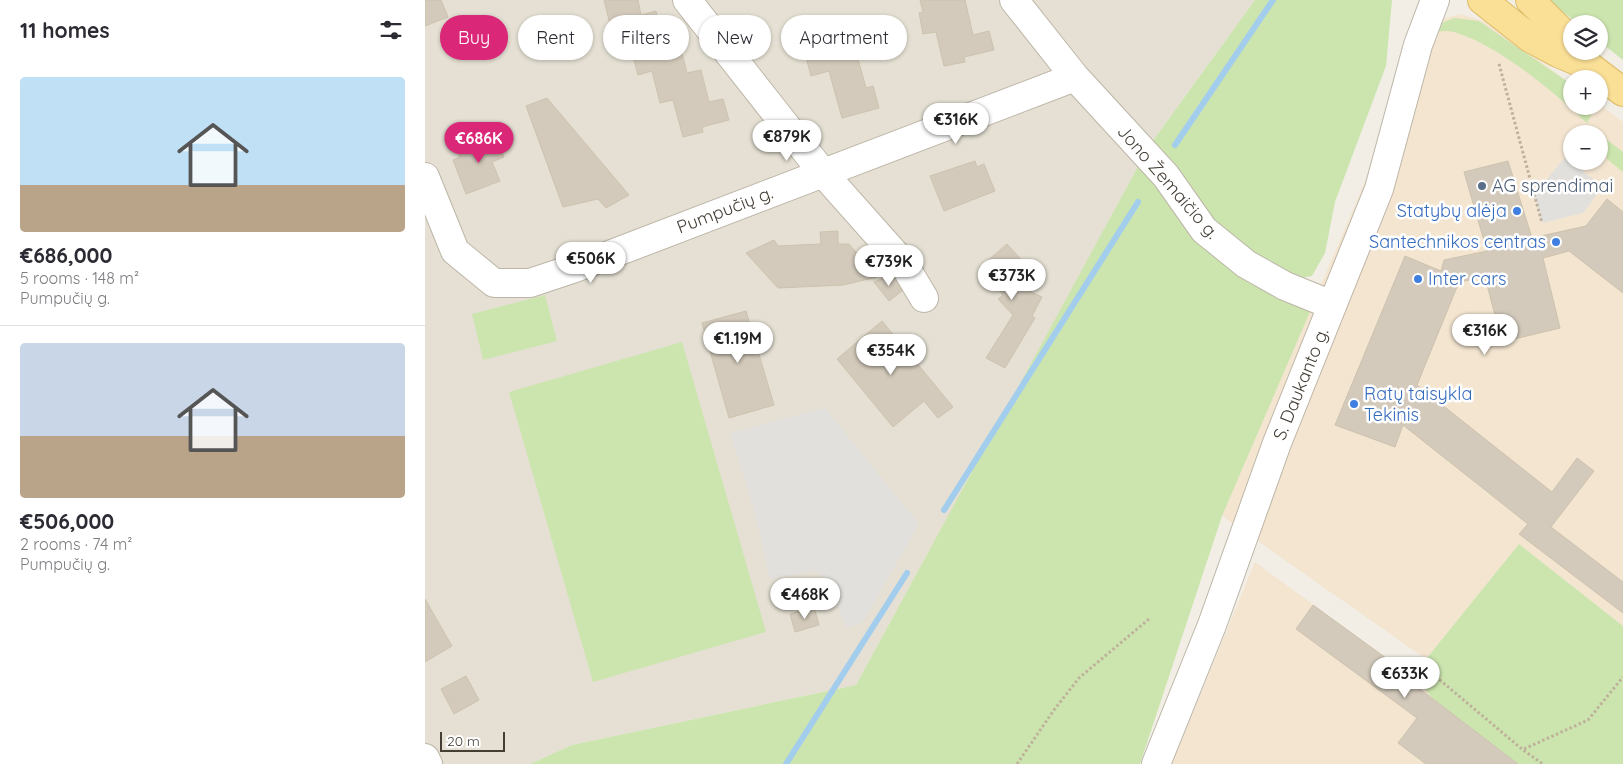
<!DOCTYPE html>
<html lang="en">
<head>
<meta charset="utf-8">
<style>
  body { margin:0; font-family:Quicksand,sans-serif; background:#f2f2f3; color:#2b2b33; height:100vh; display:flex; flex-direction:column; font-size:19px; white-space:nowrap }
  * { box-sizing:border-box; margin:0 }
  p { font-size:16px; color:#7c7c81 }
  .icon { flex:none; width:28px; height:28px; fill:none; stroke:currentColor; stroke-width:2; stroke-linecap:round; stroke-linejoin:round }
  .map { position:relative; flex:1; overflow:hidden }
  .drawer { display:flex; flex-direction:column; background:#fff; width:425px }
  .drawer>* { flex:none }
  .hud { position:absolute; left:15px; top:15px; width:475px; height:45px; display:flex; gap:10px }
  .buttons { position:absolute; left:1138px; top:15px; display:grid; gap:10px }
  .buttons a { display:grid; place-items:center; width:45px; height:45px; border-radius:50%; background:#fff; box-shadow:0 1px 4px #0004; font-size:25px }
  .scale { position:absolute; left:15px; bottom:12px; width:65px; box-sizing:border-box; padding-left:5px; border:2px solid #443e35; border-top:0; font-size:14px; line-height:18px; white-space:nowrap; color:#443e35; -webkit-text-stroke:4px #fff; paint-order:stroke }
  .price { position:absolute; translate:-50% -42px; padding:0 11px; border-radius:18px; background:#fff; color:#222; font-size:16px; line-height:32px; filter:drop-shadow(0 1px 2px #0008) }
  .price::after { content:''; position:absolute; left:50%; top:30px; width:15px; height:11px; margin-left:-8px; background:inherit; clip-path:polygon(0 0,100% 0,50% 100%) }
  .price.current { background:#db2777; color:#fff }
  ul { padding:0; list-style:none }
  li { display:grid; align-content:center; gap:10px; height:265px; padding:0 20px }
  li+li { border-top:1px solid #e1e1e2 }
  li span { display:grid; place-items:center; height:155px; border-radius:5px; color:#555 }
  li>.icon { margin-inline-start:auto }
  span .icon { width:90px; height:90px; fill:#fffc; stroke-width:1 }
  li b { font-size:21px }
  h2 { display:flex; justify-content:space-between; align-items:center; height:60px; padding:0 20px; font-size:21px }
  .pill { padding:0 18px; border-radius:22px; background:#fff; box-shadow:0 1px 4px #0004; font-size:18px; line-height:45px }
  .pill.current { background:#db2777; color:#fff }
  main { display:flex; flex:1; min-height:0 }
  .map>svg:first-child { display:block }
  .residential { fill:#e5e0d3 }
  .commercial { fill:#f3e5d0; fill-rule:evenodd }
  .green { fill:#cce5af }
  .parking { fill:#e2e0dd }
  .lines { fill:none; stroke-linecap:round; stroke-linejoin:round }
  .stream { stroke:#a3cded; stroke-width:6 }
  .building { fill:#d3cabb; stroke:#cdc2ae }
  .minor-casing { stroke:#bdb6a8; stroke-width:30 }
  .major-casing { stroke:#debc66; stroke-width:30 }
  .path { stroke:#beb19a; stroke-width:3; stroke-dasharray:2.5 2.5; stroke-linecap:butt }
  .minor { stroke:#fff; stroke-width:28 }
  .major { stroke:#fadf96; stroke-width:28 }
  .service-dot { fill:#5c6f8a; stroke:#fff; stroke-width:2 }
  .shop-dot { fill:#3f7fe0; stroke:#fff; stroke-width:2 }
  .labels { text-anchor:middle; stroke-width:5; stroke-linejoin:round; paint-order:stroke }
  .street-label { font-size:18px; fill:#443e35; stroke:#fff }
  .service-label { font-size:18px; fill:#4e5e75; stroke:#fff; text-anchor:start }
  .shop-label { font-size:18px; fill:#366cbe; stroke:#fff; text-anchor:end }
</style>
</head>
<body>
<main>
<section class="drawer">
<h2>11 homes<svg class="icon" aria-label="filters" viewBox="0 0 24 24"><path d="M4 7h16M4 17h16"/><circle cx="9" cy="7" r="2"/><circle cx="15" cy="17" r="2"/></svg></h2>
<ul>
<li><span style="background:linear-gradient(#bfe0f5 70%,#b9a48a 0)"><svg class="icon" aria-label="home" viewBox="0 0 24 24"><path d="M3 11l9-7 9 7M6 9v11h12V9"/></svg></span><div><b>€686,000</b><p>5 rooms · 148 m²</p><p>Pumpučių g.</p></div></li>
<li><span style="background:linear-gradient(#c9d6e8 60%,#b9a48a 0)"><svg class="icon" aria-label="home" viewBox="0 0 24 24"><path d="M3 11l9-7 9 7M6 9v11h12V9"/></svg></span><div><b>€506,000</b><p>2 rooms · 74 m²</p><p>Pumpučių g.</p></div></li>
</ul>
</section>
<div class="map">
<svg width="1198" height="764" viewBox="0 0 1198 764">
  <rect width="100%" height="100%" fill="#f2eee5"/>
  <path class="residential" d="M 0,0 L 830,0 L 727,142 L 431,685 L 147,745 L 105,764 L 0,764 Z"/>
  <path class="commercial" d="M 1035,14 L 1062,22 L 1146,84 L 1146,106 L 1174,106 L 1174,104 L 1198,122 L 1198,626 L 1094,544 L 1001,659 L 797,516 L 1004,32 L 1013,20 ZM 1146,134 L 1174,134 L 1174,161 L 1146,161 Z
    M 830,562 L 994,682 L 1007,698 L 1093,764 L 747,764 Z"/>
  <path class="green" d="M 830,0 L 967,0 L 961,66 L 910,202 L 900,253 L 887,276 L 870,279 L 830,258 L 778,212 L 727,142 Z
    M 1123,0 L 1198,0 L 1198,60 L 1174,41 L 1174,24 L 1153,24 Z
    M 1029,18 L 1054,21 L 1146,84 L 1146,106 L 1166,106 L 1167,114 L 1162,123 C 1128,91 1073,45 1029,32 C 1022,30 1013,32 1005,32 L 1014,24 Z
    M 1181,139 L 1198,152 L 1198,172 L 1182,159 Z
    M 715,163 L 887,307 L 797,516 L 715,764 L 105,764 L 147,745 L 431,685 Z
    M 120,295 L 132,341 L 58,360 L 47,314 Z
    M 257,342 L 341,632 L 168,682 L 84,392 Z
    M 1094,544 L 1198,626 L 1198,764 L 1093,764 L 1007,698 L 994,682 L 1001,659 Z"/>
  <path class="parking" d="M 1139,158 L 1178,186 L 1158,213 L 1117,223 L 1109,196 Z
    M 400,408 L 494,524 L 438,622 L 422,628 L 401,579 L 395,574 L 388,571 L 345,579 L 330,513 L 305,433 Z"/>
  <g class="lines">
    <path class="stream" d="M 750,145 L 848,0
      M 519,510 L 713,202
      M 361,764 L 482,573"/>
  </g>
  <path class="building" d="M 0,0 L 16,0 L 23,17 L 0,26 Z
    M 179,0 L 213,0 L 216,15 L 231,11 L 240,45 L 254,41 L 262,73 L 276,70 L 284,102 L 298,99 L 304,120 L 277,127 L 278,132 L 258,137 L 248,100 L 235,103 L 227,71 L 213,75 L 204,42 L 190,45 Z
    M 495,0 L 540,0 L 548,35 L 564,31 L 569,50 L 539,57 L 540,62 L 519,66 L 511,32 L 498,34 L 494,13 L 498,12 Z
    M 428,41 L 441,88 L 448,86 L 454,108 L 417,118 L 404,71 L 386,76 L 380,53 Z
    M 122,98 L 204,195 L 181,208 L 173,199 L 138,207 L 101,106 Z
    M 70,134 L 79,157 L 67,162 L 75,181 L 41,194 L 28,160 L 35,157 L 32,148 Z
    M 550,161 L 552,167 L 559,164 L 570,191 L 519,211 L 505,176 Z
    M 1083,161 L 1107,238 L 1161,226 L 1182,199 L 1198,212 L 1198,293 L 1144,251 L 1118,258 L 1135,328 L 1077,342 L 1060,277 L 1034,282 L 992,385 L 1127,492 L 1152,458 L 1169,471 L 1126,527 L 1198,582 L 1198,613 L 1094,534 L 1103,524 L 978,425 L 970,447 L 910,425 L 980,256 L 1016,271 L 1019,260 L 1062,251 L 1039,172 Z
    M 413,231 L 413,244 L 424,244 L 452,277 L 418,285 L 353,288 L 321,253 L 349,240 L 353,246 L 396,244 L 395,232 Z
    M 582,244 L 611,276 L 602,290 L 617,297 L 607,316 L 610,318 L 580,368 L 561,358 L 588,315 L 573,299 L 578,295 L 554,268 Z
    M 467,275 L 477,291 L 464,301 L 449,282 Z
    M 321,311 L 349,405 L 304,418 L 277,323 Z
    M 457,321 L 528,407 L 513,418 L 499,401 L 468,427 L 412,359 Z
    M 0,599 L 27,646 L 0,662 Z
    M 888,605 L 994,682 L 991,686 L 1093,764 L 1001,764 L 973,743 L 992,718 L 871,629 Z
    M 389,607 L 394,625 L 370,632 L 365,614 Z
    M 41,676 L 54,700 L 29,714 L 16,689 Z"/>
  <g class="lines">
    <defs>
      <path id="minor" d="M 262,0 L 398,173 L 478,263 L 499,298
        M 589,0 L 650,77 L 741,176 L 779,230 L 821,264 L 860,286 L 907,305
        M 0,177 L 30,251 L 69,283 L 105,283 L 150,268 L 650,77
        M 0,758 L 3,764
        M 731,764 L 787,625 L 852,443 L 954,189 L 993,45 L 1010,0"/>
      <path id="major" d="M 1057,0 L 1105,38 L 1133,53 L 1164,66
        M 1105,0 L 1146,41
        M 1154,51 L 1164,66 L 1198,92"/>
    </defs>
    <use href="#minor" class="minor-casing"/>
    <use href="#major" class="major-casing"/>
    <path class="path" d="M 1074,64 L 1117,223
      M 1003,670 L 1098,750 L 1118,764
      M 1099,749 L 1163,720 L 1198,677
      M 592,764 L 629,710 L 654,678 L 724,619"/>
    <use href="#minor" class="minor"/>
    <use href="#major" class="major"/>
  </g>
  <circle class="service-dot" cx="1057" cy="186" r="5"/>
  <g class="shop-dot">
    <circle cx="1092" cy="211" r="5"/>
    <circle cx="1131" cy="242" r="5"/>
    <circle cx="993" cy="279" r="5"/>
    <circle cx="929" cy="404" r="5"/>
  </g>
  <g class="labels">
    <g class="street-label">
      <text transform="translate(743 182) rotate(49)" y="6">Jono Žemaičio g.</text>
      <text transform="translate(300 210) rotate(-21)" y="6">Pumpučių g.</text>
      <text transform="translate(876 384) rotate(-68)" y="6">S. Daukanto g.</text>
    </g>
    <g class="service-label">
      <text x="1067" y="192">AG sprendimai</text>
    </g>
    <g class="shop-label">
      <text x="1082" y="217">Statybų alėja</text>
      <text x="1121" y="248">Santechnikos centras</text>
      <text x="1003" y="285" text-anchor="start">Inter cars</text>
      <text x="939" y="400" text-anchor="start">Ratų taisykla<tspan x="939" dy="21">Tekinis</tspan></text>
    </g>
  </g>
</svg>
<div class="buttons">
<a><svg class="icon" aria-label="layers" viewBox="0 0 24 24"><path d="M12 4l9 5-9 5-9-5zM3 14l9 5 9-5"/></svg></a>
<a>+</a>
<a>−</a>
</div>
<div class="scale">20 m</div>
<b class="price" style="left:531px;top:145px">€316K</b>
<b class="price" style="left:362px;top:162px">€879K</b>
<b class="price current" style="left:54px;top:164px">€686K</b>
<b class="price" style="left:166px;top:284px">€506K</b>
<b class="price" style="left:464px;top:287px">€739K</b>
<b class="price" style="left:587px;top:301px">€373K</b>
<b class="price" style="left:1060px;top:356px">€316K</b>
<b class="price" style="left:313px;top:364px">€1.19M</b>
<b class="price" style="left:466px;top:376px">€354K</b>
<b class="price" style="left:380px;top:620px">€468K</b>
<b class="price" style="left:980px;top:699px">€633K</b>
<div class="hud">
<a class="pill current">Buy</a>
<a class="pill">Rent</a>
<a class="pill">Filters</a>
<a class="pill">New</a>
<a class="pill">Apartment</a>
</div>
</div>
</main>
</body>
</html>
